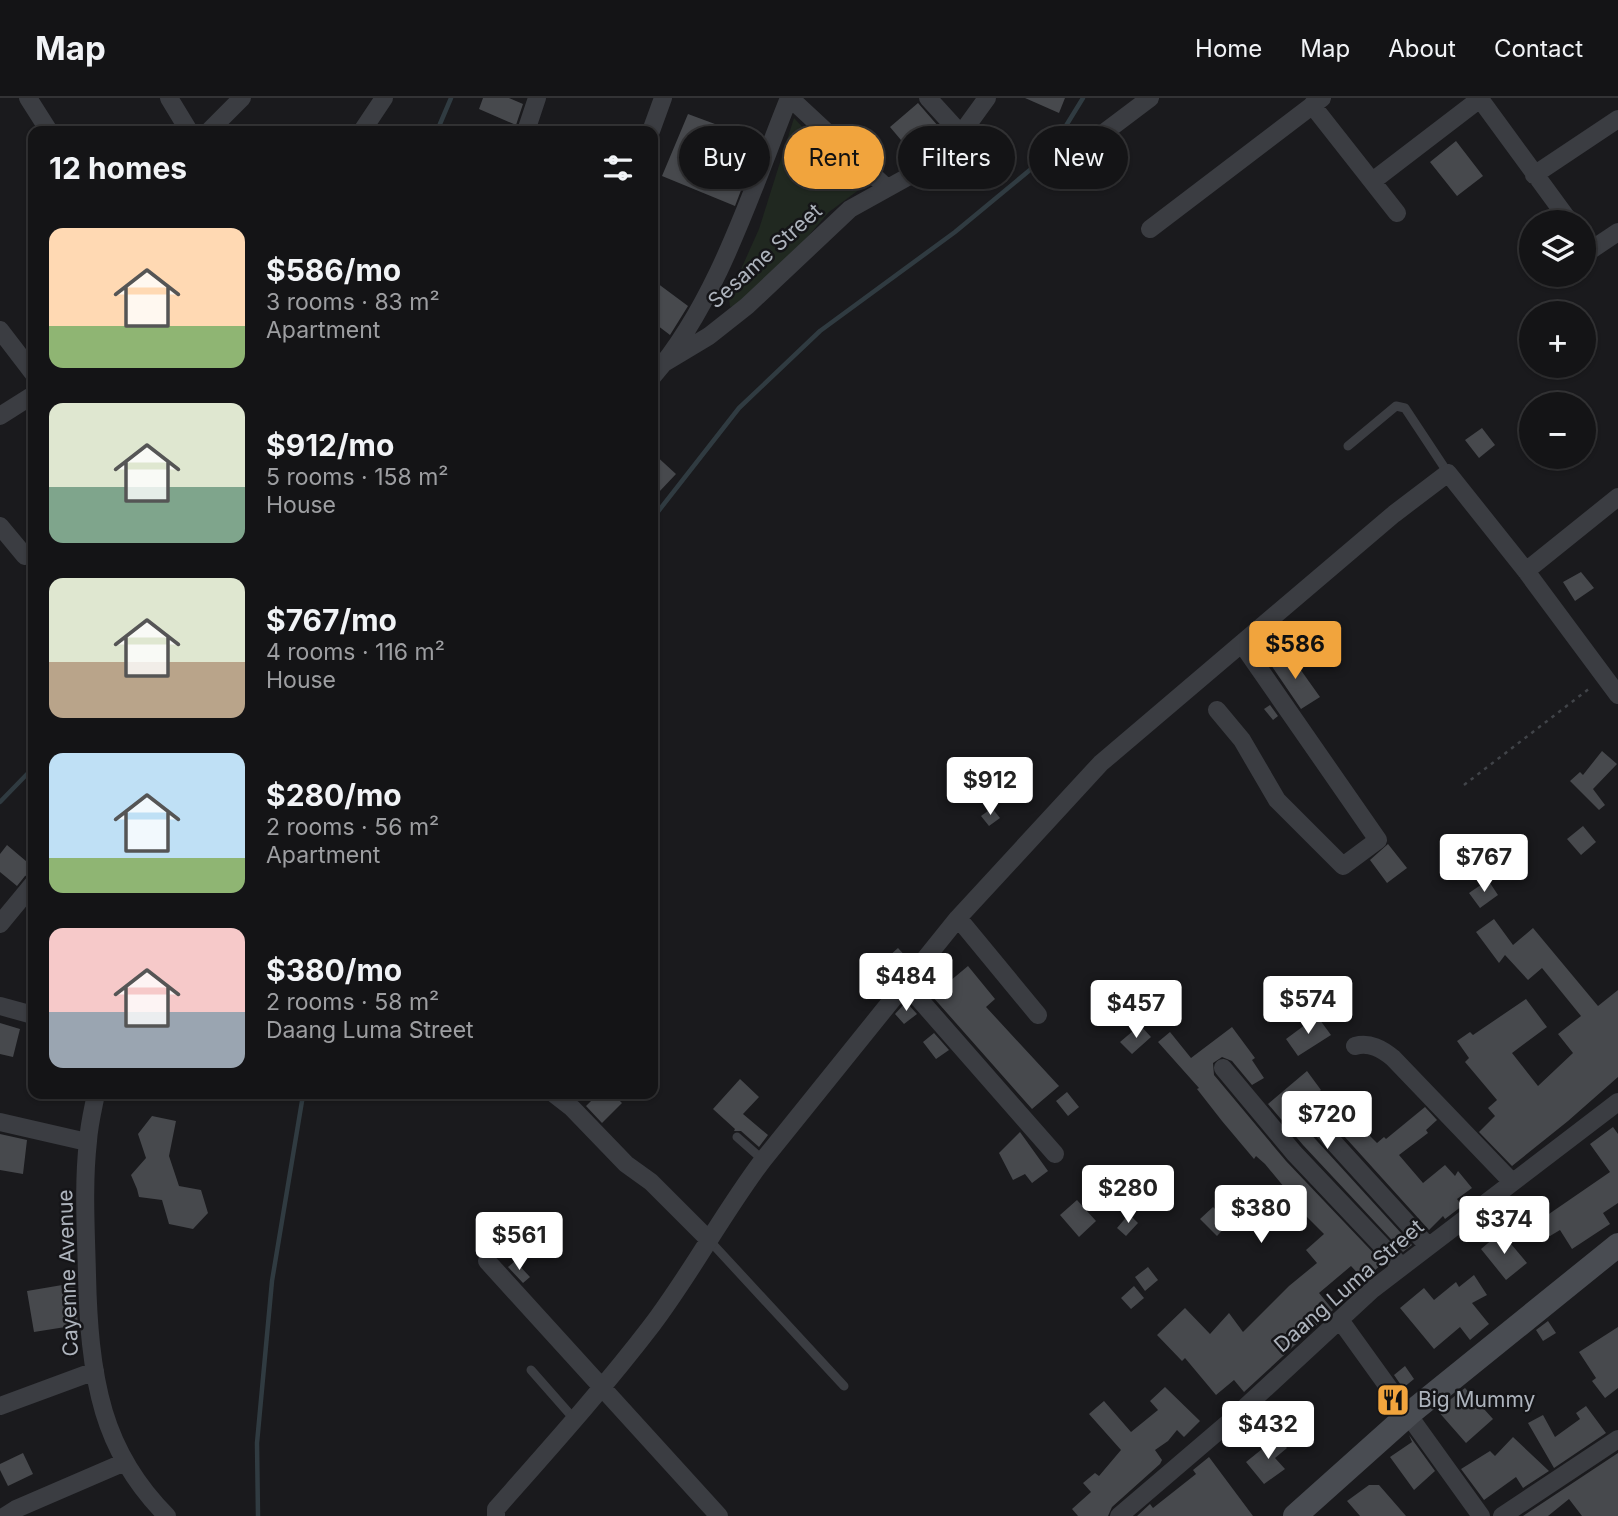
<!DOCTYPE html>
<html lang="en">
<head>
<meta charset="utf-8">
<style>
  body { margin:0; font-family:Inter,sans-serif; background:#1d1d1f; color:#f1f3f6; height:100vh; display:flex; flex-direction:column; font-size:26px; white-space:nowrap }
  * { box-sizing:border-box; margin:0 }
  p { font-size:23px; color:#9d9ea1 }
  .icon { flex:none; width:38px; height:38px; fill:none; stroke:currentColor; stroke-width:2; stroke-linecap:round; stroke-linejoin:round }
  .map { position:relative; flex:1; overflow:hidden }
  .drawer { position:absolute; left:28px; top:28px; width:630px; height:973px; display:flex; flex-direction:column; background:#141416; border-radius:14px; box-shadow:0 2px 5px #0004,0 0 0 2px #333335 }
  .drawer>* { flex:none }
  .top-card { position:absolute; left:679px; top:28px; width:665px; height:63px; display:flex; gap:14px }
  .fabs { position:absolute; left:1519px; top:112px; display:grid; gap:14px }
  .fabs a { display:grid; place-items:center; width:77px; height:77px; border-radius:50%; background:#141416; box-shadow:0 2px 5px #0004,0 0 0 2px #333335; font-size:35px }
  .price { position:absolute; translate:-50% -60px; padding:0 16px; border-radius:7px; background:#fff; color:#222; font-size:23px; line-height:46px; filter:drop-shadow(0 2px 4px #0008) }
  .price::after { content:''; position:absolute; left:50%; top:42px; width:21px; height:16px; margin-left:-10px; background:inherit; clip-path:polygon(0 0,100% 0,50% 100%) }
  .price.selected { background:#f1a43d; color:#111 }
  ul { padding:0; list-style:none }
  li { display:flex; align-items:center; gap:21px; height:175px; padding:0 21px }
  li span { display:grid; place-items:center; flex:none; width:196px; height:140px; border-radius:14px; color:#555 }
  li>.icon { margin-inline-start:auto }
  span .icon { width:84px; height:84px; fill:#fffc; stroke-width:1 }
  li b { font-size:30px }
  h2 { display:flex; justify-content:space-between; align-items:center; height:84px; padding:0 21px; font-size:30px }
  .chip { padding:0 24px; border-radius:32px; background:#141416; box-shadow:0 2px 5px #0004,0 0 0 2px #333335; font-size:24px; line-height:63px }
  .chip.selected { background:#f1a43d; color:#111 }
  header { display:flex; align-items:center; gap:42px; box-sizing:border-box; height:98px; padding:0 35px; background:#141416; border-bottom:2px solid #333335 }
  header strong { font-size:33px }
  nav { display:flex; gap:38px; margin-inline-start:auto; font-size:24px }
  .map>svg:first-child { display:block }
  .green { fill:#202820 }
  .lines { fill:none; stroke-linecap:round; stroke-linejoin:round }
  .stream { stroke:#303b41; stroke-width:4.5 }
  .building { fill:#47494d }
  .path { stroke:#414449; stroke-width:2.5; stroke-dasharray:3.5 5; stroke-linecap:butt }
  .service { stroke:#3b3d42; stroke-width:9 }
  .minor { stroke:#3b3d42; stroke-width:18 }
  .secondary { stroke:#494c52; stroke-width:24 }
  .labels { text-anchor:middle; stroke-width:5; stroke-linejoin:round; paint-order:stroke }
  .street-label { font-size:21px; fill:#adb3bc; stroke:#151518 }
  .poi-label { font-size:21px; fill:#adb3bc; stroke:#151518; text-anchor:start }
</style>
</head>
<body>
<header>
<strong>Map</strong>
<nav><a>Home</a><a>Map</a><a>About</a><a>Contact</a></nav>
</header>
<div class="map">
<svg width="1618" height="1418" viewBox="0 0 1618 1418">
  <rect width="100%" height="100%" fill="#1a1a1d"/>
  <path class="green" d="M 794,20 L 860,91 L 829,114 L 790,159 L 740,207 L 730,209 L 729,198 L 759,131 Z"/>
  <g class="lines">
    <path class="stream" d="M 437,33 L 451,0
      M 653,420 L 739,310 L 820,233 L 955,134 L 1048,57 L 1083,0
      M 0,704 L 33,670
      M 258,1418 L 257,1345 L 272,1183 L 302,1003 L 306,996"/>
  </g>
  <path class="building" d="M 483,0 L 509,0 L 523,6 L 516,27 L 479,11 Z
    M 1025,0 L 1065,0 L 1059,15 Z
    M 918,5 L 945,36 L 917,61 L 890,29 Z
    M 688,16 L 723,29 L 712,59 L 748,74 L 735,108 L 662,78 Z
    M 1456,43 L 1483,78 L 1457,98 L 1430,64 Z
    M 653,182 L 688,208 L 670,237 L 653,224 Z
    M 1482,330 L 1495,347 L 1479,360 L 1465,342 Z
    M 653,355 L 676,376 L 659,394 L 653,388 Z
    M 1581,474 L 1594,490 L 1575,503 L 1563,484 Z
    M 1288,554 L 1320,599 L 1301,611 L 1271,567 Z
    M 1270,607 L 1278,618 L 1273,622 L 1264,611 Z
    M 1602,653 L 1617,666 L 1593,691 L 1605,707 L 1599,712 L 1570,683 L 1580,674 L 1583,677 Z
    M 992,710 L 1000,720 L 989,728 L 981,718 Z
    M 1583,728 L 1596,744 L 1581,757 L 1567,741 Z
    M 1388,746 L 1407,770 L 1387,785 L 1370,762 Z
    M 7,747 L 33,769 L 33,775 L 25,778 L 17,788 L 0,774 L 0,756 Z
    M 1488,782 L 1498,797 L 1480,810 L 1469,795 Z
    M 1494,821 L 1513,847 L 1533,830 L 1598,908 L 1618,892 L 1618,979 L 1568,1023 L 1512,1068 L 1479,1034 L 1495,1018 L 1488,1010 L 1497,1002 L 1465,964 L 1469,960 L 1457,943 L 1470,934 L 1473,937 L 1526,901 L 1547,929 L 1512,955 L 1538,988 L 1573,955 L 1558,936 L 1581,918 L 1542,870 L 1528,882 L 1505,857 L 1499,865 L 1476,834 Z
    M 898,850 L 909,862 L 900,873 L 888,859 Z
    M 968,868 L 995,901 L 986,909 L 1059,988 L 1032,1011 L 932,898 Z
    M 906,904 L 917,916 L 904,926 L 895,916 Z
    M 1317,918 L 1331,937 L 1298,958 L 1286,941 Z
    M 0,925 L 20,931 L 13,959 L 0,956 Z
    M 1140,927 L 1151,939 L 1132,956 L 1120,944 Z
    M 1232,929 L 1255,960 L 1252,962 L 1264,980 L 1252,987 L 1232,963 L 1222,959 L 1213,965 L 1214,977 L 1286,1063 L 1383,1165 L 1364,1182 L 1351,1168 L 1319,1195 L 1333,1212 L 1244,1294 L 1234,1282 L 1216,1297 L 1185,1260 L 1182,1263 L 1157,1237 L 1185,1210 L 1210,1236 L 1229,1215 L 1243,1234 L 1289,1188 L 1317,1165 L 1306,1152 L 1324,1136 L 1291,1103 L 1294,1101 L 1265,1066 L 1256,1058 L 1254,1061 L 1222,1023 L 1197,991 L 1199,990 L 1158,944 L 1170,934 L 1191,960 Z
    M 934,935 L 949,952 L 936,961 L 923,944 Z
    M 1307,973 L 1321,992 L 1297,1010 L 1306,1020 L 1305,1027 L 1307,1032 L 1412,1147 L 1403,1154 L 1303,1047 L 1268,1006 Z
    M 740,981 L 759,999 L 743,1016 L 768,1037 L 759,1049 L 741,1033 L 734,1033 L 735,1031 L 713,1011 Z
    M 1067,994 L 1079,1009 L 1068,1018 L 1056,1003 Z
    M 598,996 L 613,996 L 622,1005 L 602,1025 L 586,1008 Z
    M 1425,1009 L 1437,1022 L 1426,1032 L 1428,1035 L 1399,1057 L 1423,1085 L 1445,1067 L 1455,1078 L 1458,1073 L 1472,1090 L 1457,1101 L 1462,1108 L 1445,1121 L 1443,1118 L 1429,1132 L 1344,1038 L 1357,1025 L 1377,1045 L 1384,1039 L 1386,1041 Z
    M 152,1018 L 176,1023 L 169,1058 L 179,1088 L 201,1092 L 208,1115 L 193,1131 L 169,1126 L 162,1102 L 139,1099 L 137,1091 L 131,1077 L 146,1060 L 138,1036 Z
    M 1613,1029 L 1618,1036 L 1618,1105 L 1603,1115 L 1610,1126 L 1572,1151 L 1560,1132 L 1540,1144 L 1525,1121 L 1542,1111 L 1546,1118 L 1610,1074 L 1590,1046 Z
    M 1020,1034 L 1048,1073 L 1032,1085 L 1025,1076 L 1013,1082 L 999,1055 Z
    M 0,1036 L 27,1042 L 23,1076 L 0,1072 Z
    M 1077,1102 L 1096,1123 L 1079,1139 L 1060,1117 Z
    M 1213,1109 L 1229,1125 L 1217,1138 L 1200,1121 Z
    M 1129,1116 L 1138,1125 L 1126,1138 L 1117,1130 Z
    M 1501,1134 L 1527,1165 L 1506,1182 L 1481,1151 Z
    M 515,1163 L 530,1179 L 523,1185 L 508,1169 Z
    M 1148,1169 L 1158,1182 L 1145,1193 L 1135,1179 Z
    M 1474,1177 L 1487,1197 L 1472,1205 L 1489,1226 L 1470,1242 L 1460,1229 L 1434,1251 L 1400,1210 L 1424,1190 L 1434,1202 L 1456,1184 L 1459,1189 Z
    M 74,1185 L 78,1227 L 34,1234 L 27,1193 Z
    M 1134,1188 L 1144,1200 L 1131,1211 L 1121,1200 Z
    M 1548,1223 L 1556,1235 L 1543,1243 L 1536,1232 Z
    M 1618,1229 L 1618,1290 L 1605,1300 L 1592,1283 L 1596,1280 L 1579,1254 Z
    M 1405,1268 L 1414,1281 L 1403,1290 L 1394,1277 Z
    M 1165,1289 L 1200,1323 L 1184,1339 L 1177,1332 L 1168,1343 L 1155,1352 L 1162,1362 L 1160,1366 L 1112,1409 L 1108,1418 L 1078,1418 L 1072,1411 L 1091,1394 L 1083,1385 L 1095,1375 L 1099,1378 L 1121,1352 L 1089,1316 L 1104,1303 L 1131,1334 L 1158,1312 L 1150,1303 Z
    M 1465,1290 L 1493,1321 L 1466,1345 L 1437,1312 Z
    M 1586,1308 L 1606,1335 L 1554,1370 L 1528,1325 L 1543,1317 L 1555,1339 L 1580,1321 L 1576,1315 Z
    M 1409,1337 L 1435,1373 L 1414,1392 L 1390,1359 L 1412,1344 Z
    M 1277,1339 L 1287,1350 L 1275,1360 L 1285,1371 L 1264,1386 L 1246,1364 Z
    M 1513,1339 L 1549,1373 L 1523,1390 L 1516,1379 L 1484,1402 L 1461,1371 L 1490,1353 L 1495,1358 Z
    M 23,1355 L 33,1376 L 8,1388 L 0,1372 L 0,1366 Z
    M 1618,1355 L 1618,1418 L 1582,1418 L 1569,1401 L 1548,1418 L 1523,1418 Z
    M 1209,1359 L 1253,1418 L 1137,1418 L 1150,1406 L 1153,1410 L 1196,1376 L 1193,1372 Z
    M 1369,1387 L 1379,1387 L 1406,1418 L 1360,1418 L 1347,1403 Z"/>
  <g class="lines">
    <path class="path" d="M 1464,687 L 1590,590"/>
    <path class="service" d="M 1348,348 L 1396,308 L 1405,310 L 1448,375
      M 737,1039 L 763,1062
      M 708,1141 L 844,1288
      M 531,1272 L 575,1322"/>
    <path class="minor" d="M 28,0 L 49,33
      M 169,0 L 189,33
      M 790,0 L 887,90
      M 928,0 L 961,36
      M 1480,1 L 1570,124
      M 1312,7 L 1397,115
      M 209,33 L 242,0
      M 362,33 L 384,0
      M 526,33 L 537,0
      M 651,33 L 663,0
      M 1097,40 L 1150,0
      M 1534,77 L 1618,21
      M 1374,82 L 1481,0
      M 1150,131 L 1322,0
      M 1584,143 L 1591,152 L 1618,134
      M 0,232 L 33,275
      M 664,265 L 709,238 L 747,208 L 850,111 L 922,71 L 943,54 L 961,36 L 987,0
      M 653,278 C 717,205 753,89 789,0
      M 0,318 L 33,297
      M 0,428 L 25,458
      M 1526,473 L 1618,399
      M 1217,612 L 1242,642 L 1277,702 L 1343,768 L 1378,742 L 1242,546
      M 958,820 L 1038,917
      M 0,826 L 33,786
      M 905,885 L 1055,1056
      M 0,908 L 33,917
      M 1355,948 C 1370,944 1382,951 1393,960 L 1512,1084
      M 1223,970 L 1294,1055 L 1402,1169
      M 96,996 C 93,1011 89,1027 88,1043 C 83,1087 86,1133 87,1177 C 88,1222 91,1270 104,1314 C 116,1354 138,1389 167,1418
      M 554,996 L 572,1010 L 626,1066 L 651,1084 L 708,1141
      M 0,1024 L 87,1044
      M 1316,1025 L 1428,1148
      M 487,1163 L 719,1418
      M 1340,1222 L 1481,1418
      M 0,1308 L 95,1273
      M 5,1418 L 16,1411 L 125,1364
      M 496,1418 L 496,1411 C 549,1351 603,1291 652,1227 C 692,1174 723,1115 763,1062 L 958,820 L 1101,665 L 1394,416 L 1448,375 L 1526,473 L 1618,597
      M 1119,1418 L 1229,1324 L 1373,1191 L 1618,1004
      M 1502,1418 L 1618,1341"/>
    <path class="secondary" d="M 1295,1418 L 1409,1316 L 1618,1147"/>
  </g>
  <defs>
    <symbol id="restaurant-square" viewBox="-11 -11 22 22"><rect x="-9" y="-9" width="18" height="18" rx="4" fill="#f1a43d" stroke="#151518"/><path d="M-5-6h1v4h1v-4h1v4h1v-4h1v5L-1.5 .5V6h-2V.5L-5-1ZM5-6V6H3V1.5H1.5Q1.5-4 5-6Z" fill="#111"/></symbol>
  </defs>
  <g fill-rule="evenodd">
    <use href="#restaurant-square" x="1374" y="1283" width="38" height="38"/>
  </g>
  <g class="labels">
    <g class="street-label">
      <text transform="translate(765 158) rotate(-42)" y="7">Sesame Street</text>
      <text transform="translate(68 1175) rotate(-92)" y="7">Cayenne Avenue</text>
      <text transform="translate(1349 1188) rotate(-41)" y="7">Daang Luma Street</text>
    </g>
    <g class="poi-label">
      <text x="1418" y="1309">Big Mummy</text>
    </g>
  </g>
</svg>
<div class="fabs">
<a><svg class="icon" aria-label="layers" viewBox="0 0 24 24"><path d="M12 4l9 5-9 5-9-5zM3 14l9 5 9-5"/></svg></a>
<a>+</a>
<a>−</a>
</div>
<b class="price selected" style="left:1295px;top:583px">$586</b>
<b class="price" style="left:990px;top:719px">$912</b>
<b class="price" style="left:1484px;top:796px">$767</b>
<b class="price" style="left:906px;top:915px">$484</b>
<b class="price" style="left:1308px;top:938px">$574</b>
<b class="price" style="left:1136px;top:942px">$457</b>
<b class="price" style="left:1327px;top:1053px">$720</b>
<b class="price" style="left:1128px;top:1127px">$280</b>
<b class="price" style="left:1261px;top:1147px">$380</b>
<b class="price" style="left:1504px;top:1158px">$374</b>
<b class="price" style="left:519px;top:1174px">$561</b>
<b class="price" style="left:1268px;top:1363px">$432</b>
<div class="top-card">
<a class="chip">Buy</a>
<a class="chip selected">Rent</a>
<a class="chip">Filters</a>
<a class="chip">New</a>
</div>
<section class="drawer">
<h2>12 homes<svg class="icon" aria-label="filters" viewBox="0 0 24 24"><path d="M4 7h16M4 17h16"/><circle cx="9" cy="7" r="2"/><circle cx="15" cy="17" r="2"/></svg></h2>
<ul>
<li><span style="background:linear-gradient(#ffd9b3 70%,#8fb573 0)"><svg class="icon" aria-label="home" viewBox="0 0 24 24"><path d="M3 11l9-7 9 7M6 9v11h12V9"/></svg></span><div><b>$586/mo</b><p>3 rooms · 83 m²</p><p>Apartment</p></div></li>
<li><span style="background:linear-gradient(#dfe7d0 60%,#7fa58c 0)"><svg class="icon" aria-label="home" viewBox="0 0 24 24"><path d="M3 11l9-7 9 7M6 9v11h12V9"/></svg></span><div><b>$912/mo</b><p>5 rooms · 158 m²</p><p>House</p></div></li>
<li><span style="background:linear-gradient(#dfe7d0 60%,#b9a48a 0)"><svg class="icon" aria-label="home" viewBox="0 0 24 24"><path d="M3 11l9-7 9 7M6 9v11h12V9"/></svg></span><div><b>$767/mo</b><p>4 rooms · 116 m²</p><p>House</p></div></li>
<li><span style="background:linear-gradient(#bfe0f5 75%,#8fb573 0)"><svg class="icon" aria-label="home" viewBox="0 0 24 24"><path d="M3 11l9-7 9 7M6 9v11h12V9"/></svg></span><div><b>$280/mo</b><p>2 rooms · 56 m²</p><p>Apartment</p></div></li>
<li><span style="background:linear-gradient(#f6c9c9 60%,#9aa5b1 0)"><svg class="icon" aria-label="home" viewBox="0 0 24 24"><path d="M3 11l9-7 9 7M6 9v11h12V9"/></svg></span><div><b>$380/mo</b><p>2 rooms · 58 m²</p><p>Daang Luma Street</p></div></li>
</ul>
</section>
</div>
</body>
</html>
